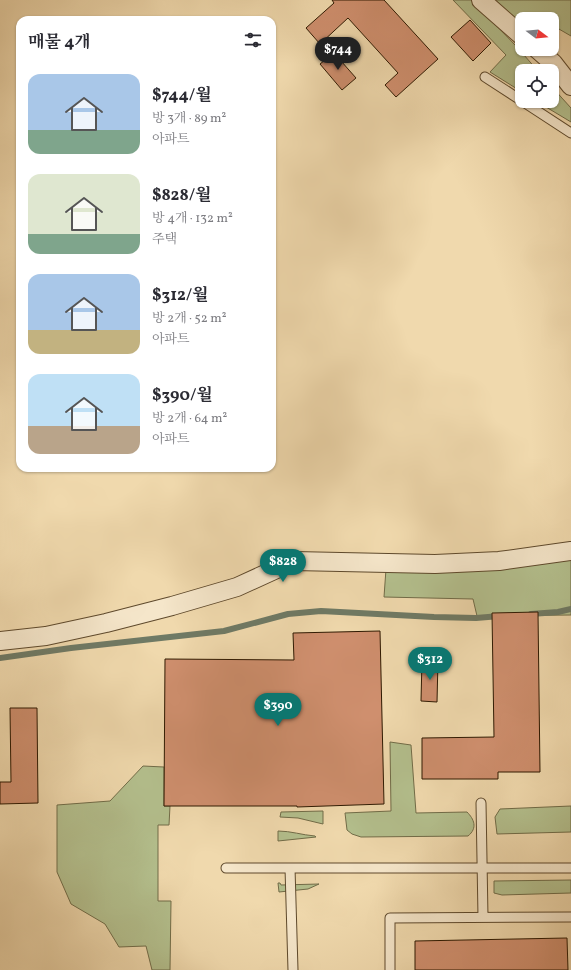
<!DOCTYPE html>
<html lang="ko">
<head>
<meta charset="utf-8">
<style>
  body { margin:0; font-family:Vollkorn,"Noto Serif KR",serif; background:#f2f2f3; color:#2b2b33; height:100vh; display:flex; flex-direction:column; font-size:15px; white-space:nowrap }
  * { box-sizing:border-box; margin:0 }
  p { font-size:13px; color:#7c7c81 }
  .icon { flex:none; width:22px; height:22px; fill:none; stroke:currentColor; stroke-width:2; stroke-linecap:round; stroke-linejoin:round }
  .map { position:relative; flex:1; overflow:hidden }
  .details { position:absolute; left:16px; top:16px; width:260px; height:456px; display:flex; flex-direction:column; background:#fff; border-radius:12px; box-shadow:0 1px 3px #0004 }
  .details>* { flex:none }
  .needle { width:26px; rotate:106deg }
  .controls { position:absolute; left:515px; top:12px; display:grid; gap:8px }
  .controls a { display:grid; place-items:center; width:44px; height:44px; border-radius:8px; background:#fff; box-shadow:0 1px 3px #0004; font-size:20px }
  .price { position:absolute; translate:-50% -34px; padding:0 9px; border-radius:14px; background:#0f766e; color:#fff; font-size:13px; line-height:26px; filter:drop-shadow(0 1px 2px #0008) }
  .price::after { content:''; position:absolute; left:50%; top:24px; width:12px; height:9px; margin-left:-6px; background:inherit; clip-path:polygon(0 0,100% 0,50% 100%) }
  .price.selected { background:#222; color:#fff }
  ul { padding:0; list-style:none }
  li { display:flex; align-items:center; gap:12px; height:100px; padding:0 12px }
  li span { display:grid; place-items:center; flex:none; width:112px; height:80px; border-radius:12px; color:#555 }
  li>.icon { margin-inline-start:auto }
  span .icon { width:48px; height:48px; fill:#fffc; stroke-width:1 }
  li b { font-size:17px }
  h2 { display:flex; justify-content:space-between; align-items:center; height:48px; padding:0 12px; font-size:17px }
  .map>svg:first-child { display:block }
  .green { fill:#b4c08e; stroke:#716c48 }
  .lines { fill:none; stroke-linecap:round; stroke-linejoin:round }
  .stream { stroke:#6f7a65; stroke-width:6 }
  .building { fill:#cf8f6e; stroke:#2e1901 }
  .lane-casing { stroke:#5e492c; stroke-width:11 }
  .street-casing { stroke:#5e492c; stroke-width:20 }
  .lane { stroke:#f5e6ca; stroke-width:9 }
  .street { stroke:#f5e6ca; stroke-width:18 }
</style>
</head>
<body>
<div class="map">
<svg width="571" height="970" viewBox="0 0 571 970">
  <rect width="100%" height="100%" fill="#f0d9ad"/>
  <filter id="stains"><feTurbulence type="fractalNoise" baseFrequency=".005" numOctaves="4"/><feColorMatrix values="0 0 0 0 .2 0 0 0 0 .09 0 0 0 0 .02 0 0 0 .5 -.17"/></filter>
  <radialGradient id="worn" r=".72"><stop offset=".6" stop-color="#630" stop-opacity="0"/><stop offset="1" stop-color="#630" stop-opacity=".3"/></radialGradient>
  <path class="green" d="M 453,0 L 472,0 L 516,46 L 538,71 L 522,71 L 522,92 L 490,72 L 506,55 Z
    M 492,0 L 571,0 L 571,36 L 552,25 L 552,19 L 514,20 Z
    M 552,87 L 571,108 L 571,122 L 536,101 L 552,101 Z
    M 571,547 L 571,615 L 477,616 L 473,599 L 384,597 L 386,569 Z
    M 390,742 L 411,745 L 416,813 L 467,812 C 474,819 478,828 468,836 L 361,837 L 352,834 L 347,830 L 345,813 L 391,811 Z
    M 143,766 L 164,767 L 164,806 L 170,806 L 169,825 L 158,825 L 158,901 L 171,901 L 170,970 L 152,970 L 146,946 L 119,947 L 105,924 L 71,904 L 57,872 L 57,805 L 110,801 Z
    M 571,806 L 571,832 L 497,834 L 495,817 L 500,809 Z
    M 323,811 L 323,824 L 298,818 L 280,817 L 281,812 Z
    M 278,831 C 291,831 302,835 315,836 L 316,837 L 278,841 Z
    M 571,880 L 571,893 L 502,895 L 494,893 L 494,881 Z
    M 278,883 L 280,883 L 281,885 L 319,884 L 308,889 L 279,892 Z"/>
  <g class="lines">
    <path class="stream" d="M 531,614 L 558,612 L 571,609
      M 0,658 L 71,648 L 224,631 L 288,614 L 321,611 L 434,617 L 476,618 L 500,616"/>
  </g>
  <path class="building" d="M 332,0 L 384,0 L 438,59 L 396,97 L 385,85 L 398,73 L 348,18 L 320,44 L 306,28 L 334,3 Z
    M 470,20 L 491,43 L 473,61 L 451,37 Z
    M 334,53 L 356,78 L 342,90 L 320,64 Z
    M 538,612 L 540,772 L 498,772 L 498,779 L 422,779 L 422,738 L 494,737 L 492,613 Z
    M 380,631 L 384,804 L 297,807 L 297,806 L 164,806 L 165,659 L 294,660 L 293,633 Z
    M 422,660 L 438,660 L 437,702 L 421,701 Z
    M 10,708 L 37,708 L 38,803 L 0,804 L 0,782 L 11,782 Z
    M 567,938 L 568,970 L 415,970 L 415,941 Z"/>
  <g class="lines">
    <defs>
      <path id="lane" d="M 485,77 L 522,101
        M 522,101 L 571,133
        M 481,803 L 483,917
        M 226,868 L 571,868
        M 290,868 L 293,970
        M 390,970 L 390,918 L 571,917"/>
      <path id="street" d="M 481,0 L 522,36
        M 537,49 L 553,63 L 571,86
        M 0,641 L 46,636 L 106,623 L 172,606 L 237,587 L 294,561 L 435,564 L 499,561 L 571,551"/>
    </defs>
    <use href="#lane" class="lane-casing"/>
    <use href="#street" class="street-casing"/>
    <use href="#lane" class="lane"/>
    <use href="#street" class="street"/>
  </g>
  <rect width="100%" height="100%" filter="url(#stains)"/>
  <rect width="100%" height="100%" fill="url(#worn)"/>
</svg>
<div class="controls">
<a><svg class="needle" viewBox="-14 -14 28 28"><path d="M0-13l5 13h-10z" fill="#e53935"/><path d="M0 13l5-13h-10z" fill="#7c7c81"/></svg></a>
<a><svg class="icon" aria-label="locate" viewBox="0 0 24 24"><circle cx="12" cy="12" r="6"/><path d="M12 2v4M12 18v4M2 12h4M18 12h4"/></svg></a>
</div>
<b class="price selected" style="left:338px;top:71px">$744</b>
<b class="price" style="left:283px;top:583px">$828</b>
<b class="price" style="left:430px;top:681px">$312</b>
<b class="price" style="left:278px;top:727px">$390</b>
<section class="details">
<h2>매물 4개<svg class="icon" aria-label="filters" viewBox="0 0 24 24"><path d="M4 7h16M4 17h16"/><circle cx="9" cy="7" r="2"/><circle cx="15" cy="17" r="2"/></svg></h2>
<ul>
<li><span style="background:linear-gradient(#a9c7e8 70%,#7fa58c 0)"><svg class="icon" aria-label="home" viewBox="0 0 24 24"><path d="M3 11l9-7 9 7M6 9v11h12V9"/></svg></span><div><b>$744/월</b><p>방 3개 · 89 m²</p><p>아파트</p></div></li>
<li><span style="background:linear-gradient(#dfe7d0 75%,#7fa58c 0)"><svg class="icon" aria-label="home" viewBox="0 0 24 24"><path d="M3 11l9-7 9 7M6 9v11h12V9"/></svg></span><div><b>$828/월</b><p>방 4개 · 132 m²</p><p>주택</p></div></li>
<li><span style="background:linear-gradient(#a9c7e8 70%,#c2b280 0)"><svg class="icon" aria-label="home" viewBox="0 0 24 24"><path d="M3 11l9-7 9 7M6 9v11h12V9"/></svg></span><div><b>$312/월</b><p>방 2개 · 52 m²</p><p>아파트</p></div></li>
<li><span style="background:linear-gradient(#bfe0f5 65%,#b9a48a 0)"><svg class="icon" aria-label="home" viewBox="0 0 24 24"><path d="M3 11l9-7 9 7M6 9v11h12V9"/></svg></span><div><b>$390/월</b><p>방 2개 · 64 m²</p><p>아파트</p></div></li>
</ul>
</section>
</div>
</body>
</html>
